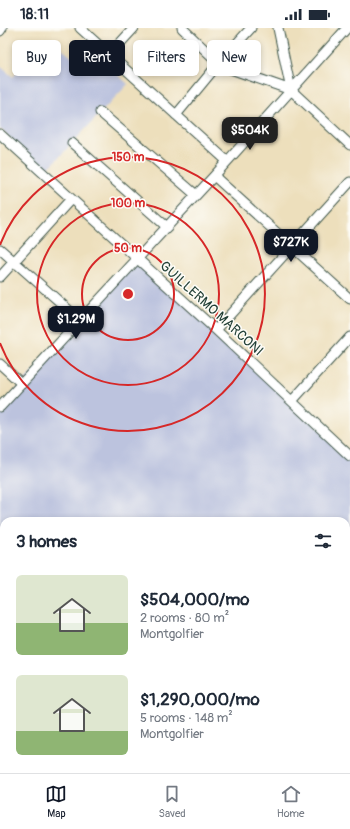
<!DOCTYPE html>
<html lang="en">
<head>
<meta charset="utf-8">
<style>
  body { margin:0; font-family:Pangolin,sans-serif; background:#f2f2f3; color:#1f2937; height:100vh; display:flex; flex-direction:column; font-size:15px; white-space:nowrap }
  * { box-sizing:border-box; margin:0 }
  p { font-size:13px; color:#747a83 }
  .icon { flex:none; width:22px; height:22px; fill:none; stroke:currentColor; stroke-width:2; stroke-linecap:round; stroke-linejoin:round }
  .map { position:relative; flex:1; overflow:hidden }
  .drawer { position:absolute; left:0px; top:489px; width:350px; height:256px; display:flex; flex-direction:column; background:#fff; border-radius:12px 12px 0 0; box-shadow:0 2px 6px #0003 }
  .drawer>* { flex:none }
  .hud { position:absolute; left:12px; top:12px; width:326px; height:36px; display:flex; gap:8px }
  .price { position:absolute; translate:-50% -34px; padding:0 9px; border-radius:8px; background:#111827; color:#fff; font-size:13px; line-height:26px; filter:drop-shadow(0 1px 2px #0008) }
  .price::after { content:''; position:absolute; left:50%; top:24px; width:12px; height:9px; margin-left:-6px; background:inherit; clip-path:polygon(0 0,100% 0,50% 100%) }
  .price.current { background:#222; color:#fff }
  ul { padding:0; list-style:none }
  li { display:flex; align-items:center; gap:12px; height:100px; padding:0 16px }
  li span { display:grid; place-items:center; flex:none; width:112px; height:80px; border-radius:6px; color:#555 }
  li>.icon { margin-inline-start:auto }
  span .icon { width:48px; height:48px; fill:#fffc; stroke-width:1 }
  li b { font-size:17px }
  h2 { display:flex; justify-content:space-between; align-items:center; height:48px; padding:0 16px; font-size:17px }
  .pill { padding:0 14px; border-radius:6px; background:#fff; box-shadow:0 2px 6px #0003; font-size:14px; line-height:36px }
  .pill.current { background:#111827; color:#fff }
  .status { display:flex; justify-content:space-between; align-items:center; height:28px; padding:0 20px; background:#fff; direction:ltr }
  .status svg { height:11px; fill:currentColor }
  .menu { display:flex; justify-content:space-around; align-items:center; height:56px; border-top:1px solid #e0e1e3; background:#fff; font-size:11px; color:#747a83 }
  .menu a { display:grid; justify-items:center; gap:2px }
  .menu .current { color:#111827 }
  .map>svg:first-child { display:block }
  .industrial { fill:#bcc3de }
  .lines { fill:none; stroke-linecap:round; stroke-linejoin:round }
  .minor-casing { stroke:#3e5548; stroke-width:11 }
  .minor { stroke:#fff; stroke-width:9 }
  .ring { fill:none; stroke:#d62828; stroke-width:2 }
  .labels { text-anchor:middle; stroke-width:3; stroke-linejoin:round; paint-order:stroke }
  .street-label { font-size:14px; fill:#1f3d34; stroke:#fdfcf7 }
  .centre { fill:#d62828; stroke:#fdfcf7; stroke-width:2 }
  .ring-label { font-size:12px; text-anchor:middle; font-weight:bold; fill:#d62828; stroke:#fdfcf7; stroke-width:3; stroke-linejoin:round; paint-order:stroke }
</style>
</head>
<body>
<div class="status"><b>18:11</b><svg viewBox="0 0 49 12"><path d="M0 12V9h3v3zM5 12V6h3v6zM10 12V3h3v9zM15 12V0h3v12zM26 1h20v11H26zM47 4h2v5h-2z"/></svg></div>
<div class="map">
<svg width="350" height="745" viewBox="0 0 350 745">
  <rect width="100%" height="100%" fill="#fdfcf7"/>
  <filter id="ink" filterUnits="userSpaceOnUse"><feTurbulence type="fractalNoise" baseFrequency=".025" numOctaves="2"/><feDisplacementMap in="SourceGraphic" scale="8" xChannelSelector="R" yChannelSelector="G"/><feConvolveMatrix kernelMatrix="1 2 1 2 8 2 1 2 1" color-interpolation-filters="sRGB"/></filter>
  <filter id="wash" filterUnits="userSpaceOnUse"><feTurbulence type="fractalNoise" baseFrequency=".012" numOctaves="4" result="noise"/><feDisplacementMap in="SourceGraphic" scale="16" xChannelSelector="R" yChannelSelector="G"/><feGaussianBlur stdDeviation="0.9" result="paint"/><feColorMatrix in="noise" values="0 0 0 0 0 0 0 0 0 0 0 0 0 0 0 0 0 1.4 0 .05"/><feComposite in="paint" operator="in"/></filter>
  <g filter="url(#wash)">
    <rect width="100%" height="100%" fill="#eddfbc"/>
    <path class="industrial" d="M 38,10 L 46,17 L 51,11 L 84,40 L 95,27 L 128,56 L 46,143 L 0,101 L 0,38 L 13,49 L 24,37 L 18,32 Z
      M 137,231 L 350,428 L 350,545 L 346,551 L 346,493 L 4,493 L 4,577 L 0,573 L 0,379 Z"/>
  </g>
  <g filter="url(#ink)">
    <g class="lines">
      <defs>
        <path id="minor" d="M 80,0 L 227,133
          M 182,0 L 222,38 L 291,62 L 350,117
          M 278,0 L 291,62
          M 0,3 L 2,0
          M 110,26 L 134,0
          M 100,84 L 196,167
          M 176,87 L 219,35 L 251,0
          M 0,106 L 216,302 L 350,428
          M 72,115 L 167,199
          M 214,148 L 350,271
          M 0,221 L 80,292
          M 0,249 L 71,171
          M 216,302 L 350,154
          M 0,336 L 22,356
          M 292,373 L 350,309
          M 0,379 L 214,148 L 347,0
          M 346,551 L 350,545
          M 0,573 L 4,577
          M 0,654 L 4,650
          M 346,668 L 350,672
          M 346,684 L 350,680
          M 0,689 L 4,692
          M 56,741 L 60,745
          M 185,741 L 189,745
          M 305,741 L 309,745
          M 39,745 L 43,741
          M 166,745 L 169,741
          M 290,745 L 293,741"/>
      </defs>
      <use href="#minor" class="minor-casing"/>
      <use href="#minor" class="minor"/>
    </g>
  </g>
  <g class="ring">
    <circle cx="128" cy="266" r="46"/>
    <circle cx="128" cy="266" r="91"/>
    <path d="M0 217A137 137 0 1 1 0 315"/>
  </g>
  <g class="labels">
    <g class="street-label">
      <text transform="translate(212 280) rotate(42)" y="5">GUILLERMO MARCONI</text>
    </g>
  </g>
  <circle cx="128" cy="266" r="6" class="centre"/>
  <g class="ring-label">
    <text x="128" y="133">150 m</text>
    <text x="128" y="179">100 m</text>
    <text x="128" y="224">50 m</text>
  </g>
</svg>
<b class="price current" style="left:250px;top:123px">$504K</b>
<b class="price" style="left:291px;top:235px">$727K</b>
<b class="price" style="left:76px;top:312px">$1.29M</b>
<div class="hud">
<a class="pill">Buy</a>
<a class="pill current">Rent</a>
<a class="pill">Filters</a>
<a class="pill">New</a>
</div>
<section class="drawer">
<h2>3 homes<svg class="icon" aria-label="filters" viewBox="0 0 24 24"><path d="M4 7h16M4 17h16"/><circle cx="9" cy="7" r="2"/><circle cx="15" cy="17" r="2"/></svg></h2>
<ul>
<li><span style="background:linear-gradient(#dfe7d0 60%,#8fb573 0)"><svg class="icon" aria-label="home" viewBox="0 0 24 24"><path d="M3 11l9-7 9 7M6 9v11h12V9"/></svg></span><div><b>$504,000/mo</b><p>2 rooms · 80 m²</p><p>Montgolfier</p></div></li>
<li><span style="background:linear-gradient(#dfe7d0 70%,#8fb573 0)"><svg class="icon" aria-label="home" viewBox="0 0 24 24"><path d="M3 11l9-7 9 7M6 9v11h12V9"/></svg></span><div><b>$1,290,000/mo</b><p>5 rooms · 148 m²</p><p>Montgolfier</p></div></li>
</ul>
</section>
</div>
<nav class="menu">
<a class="current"><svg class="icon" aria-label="map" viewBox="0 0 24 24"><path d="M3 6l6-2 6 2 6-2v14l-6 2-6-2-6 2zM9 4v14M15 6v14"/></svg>Map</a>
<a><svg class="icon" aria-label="saved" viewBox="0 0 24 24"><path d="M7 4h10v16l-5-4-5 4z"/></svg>Saved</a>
<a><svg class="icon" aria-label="home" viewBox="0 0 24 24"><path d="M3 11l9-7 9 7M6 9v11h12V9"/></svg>Home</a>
</nav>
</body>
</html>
